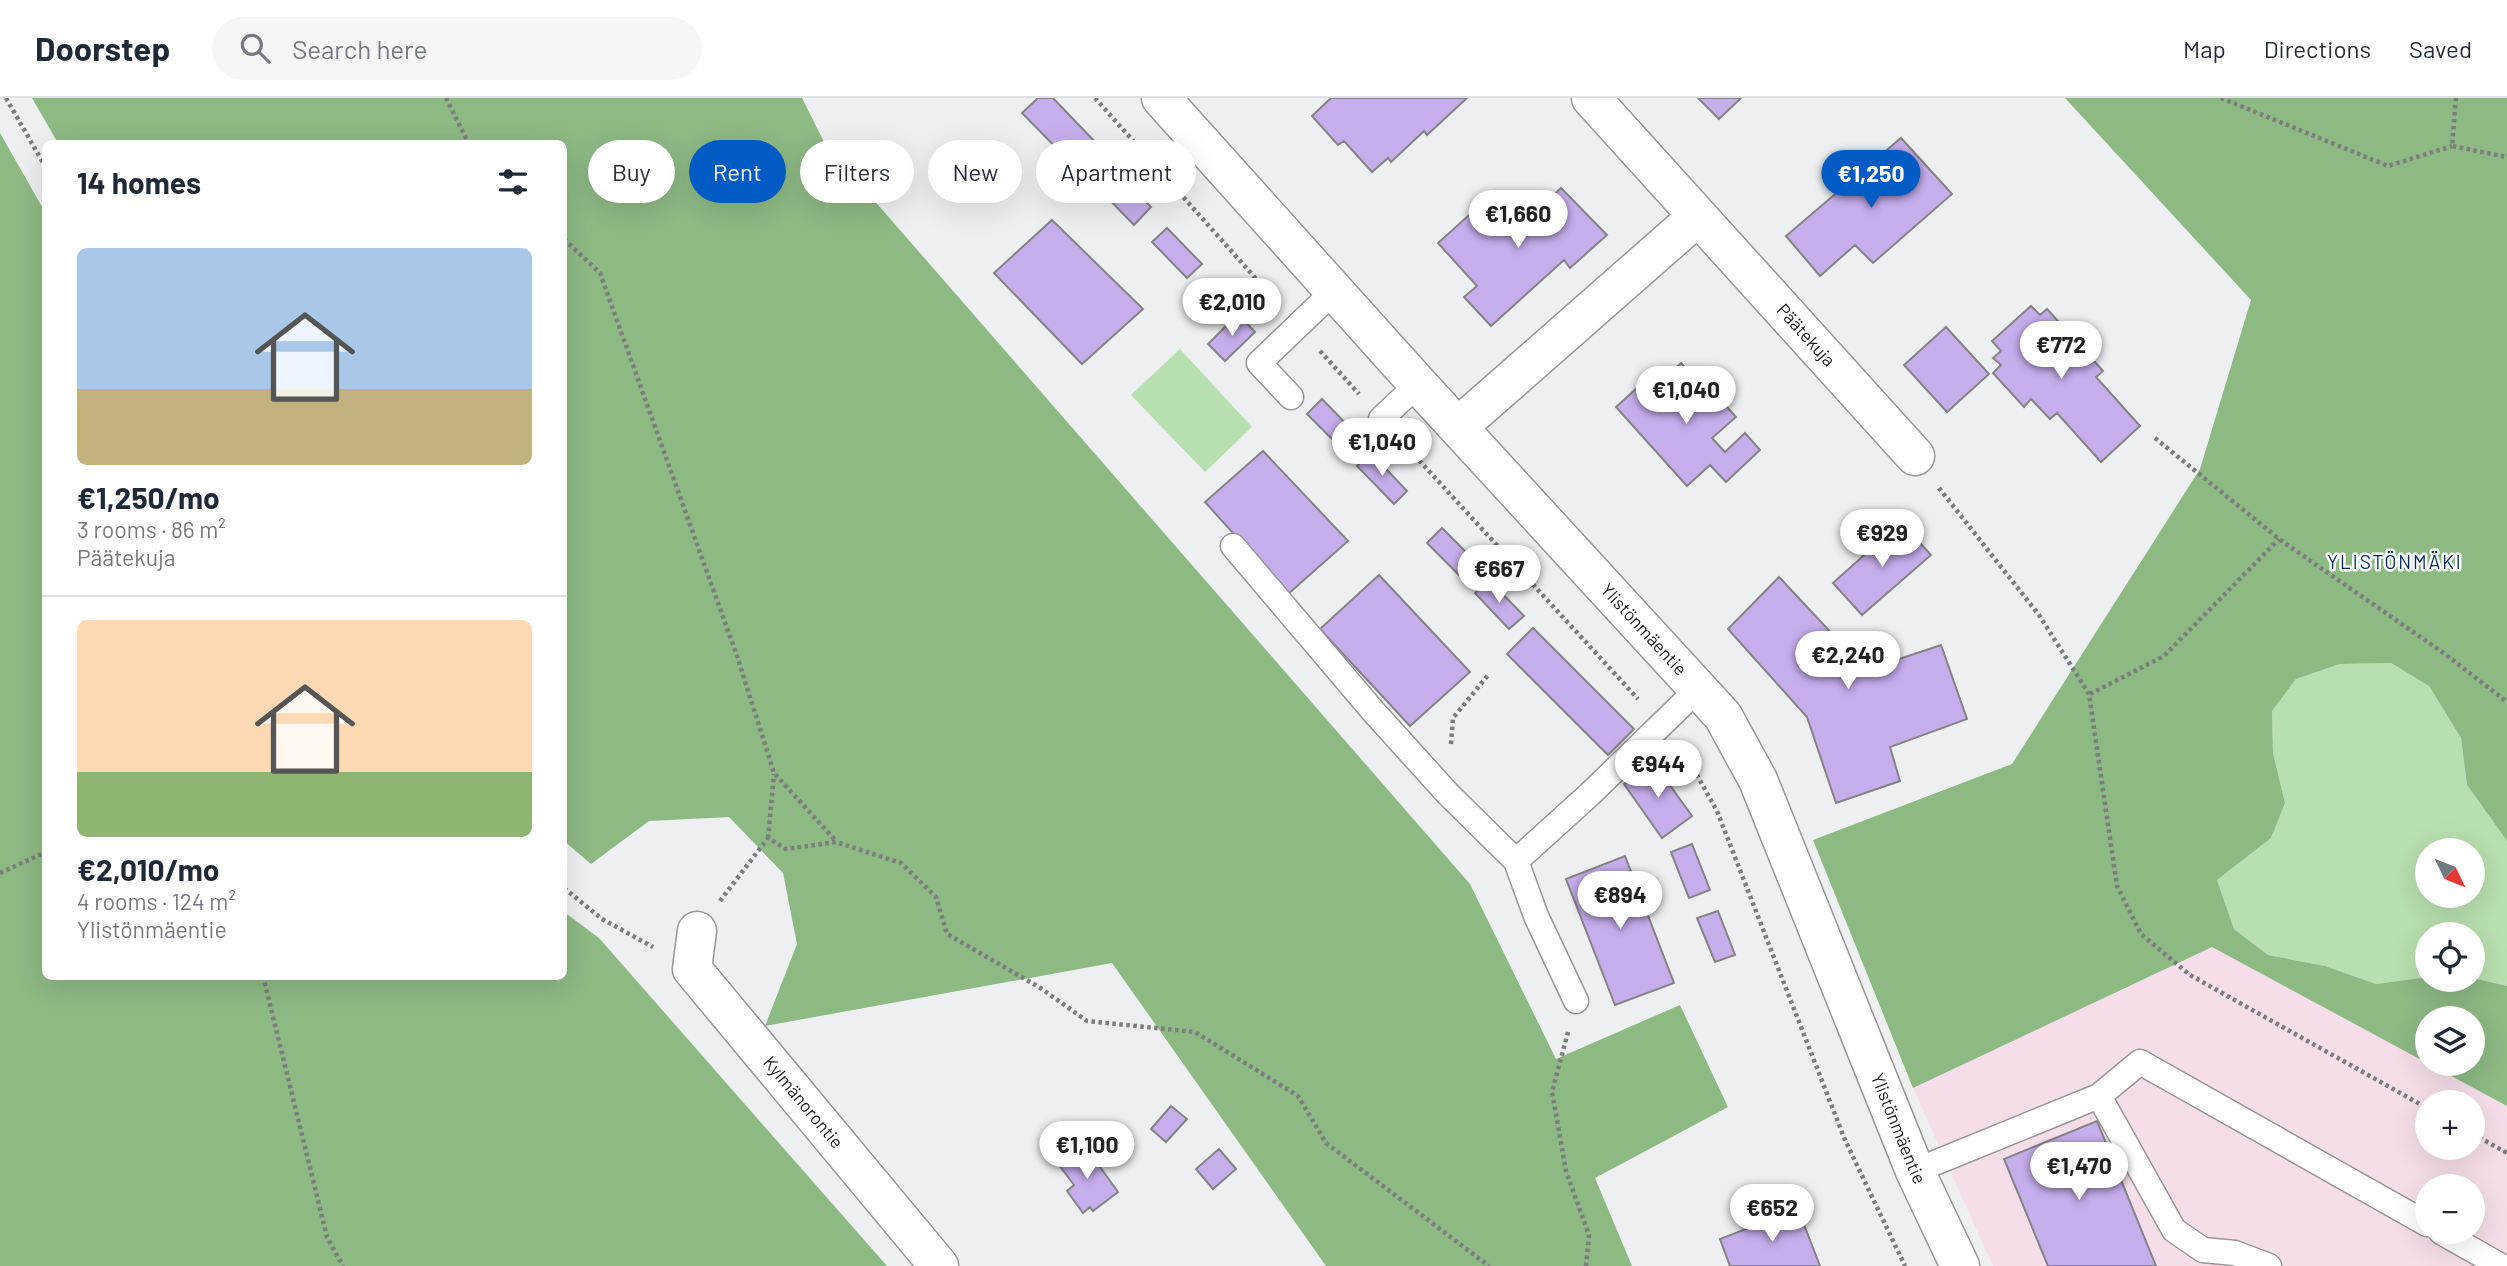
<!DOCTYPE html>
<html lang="en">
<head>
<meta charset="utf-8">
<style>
  body { margin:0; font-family:Barlow,sans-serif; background:#f6f6f7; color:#1f2937; height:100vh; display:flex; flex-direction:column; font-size:26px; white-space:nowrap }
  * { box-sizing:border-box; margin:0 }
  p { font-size:23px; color:#747a83 }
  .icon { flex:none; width:38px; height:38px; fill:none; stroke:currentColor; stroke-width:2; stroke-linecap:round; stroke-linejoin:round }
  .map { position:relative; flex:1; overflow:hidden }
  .panel { position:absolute; left:42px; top:42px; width:525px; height:840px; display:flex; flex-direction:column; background:#fff; border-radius:10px; box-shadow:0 7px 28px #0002 }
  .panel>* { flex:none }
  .guide { position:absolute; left:588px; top:42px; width:665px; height:63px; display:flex; gap:14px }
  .needle { width:46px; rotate:133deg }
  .buttons { position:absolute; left:2415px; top:740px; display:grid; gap:14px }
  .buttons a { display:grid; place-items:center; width:70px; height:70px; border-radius:50%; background:#fff; box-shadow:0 7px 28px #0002; font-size:35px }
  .price { position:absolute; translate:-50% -60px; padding:0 16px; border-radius:24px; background:#fff; color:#222; font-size:23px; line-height:46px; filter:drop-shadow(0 2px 4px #0008) }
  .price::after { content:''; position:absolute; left:50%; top:42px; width:21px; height:16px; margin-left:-10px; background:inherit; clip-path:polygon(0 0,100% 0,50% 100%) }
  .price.current { background:#005bc4; color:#fff }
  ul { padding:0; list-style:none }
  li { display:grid; align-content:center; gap:14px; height:371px; padding:0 35px }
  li+li { border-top:2px solid #e0e1e3 }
  li span { display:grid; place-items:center; height:217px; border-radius:10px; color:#555 }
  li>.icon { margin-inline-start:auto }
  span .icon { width:126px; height:126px; fill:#fffc; stroke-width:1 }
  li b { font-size:30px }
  h2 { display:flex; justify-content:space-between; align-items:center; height:84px; padding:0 35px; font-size:30px }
  .pill { padding:0 24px; border-radius:32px; background:#fff; box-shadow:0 7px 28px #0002; font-size:24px; line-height:63px }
  .pill.current { background:#005bc4; color:#fff }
  header { display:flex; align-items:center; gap:42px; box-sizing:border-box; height:98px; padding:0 35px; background:#fff; border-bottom:2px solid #e0e1e3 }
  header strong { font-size:33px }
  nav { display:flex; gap:38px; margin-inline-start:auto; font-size:24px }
  .search { width:490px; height:63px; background:#f6f6f7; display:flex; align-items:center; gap:18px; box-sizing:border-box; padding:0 24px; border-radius:38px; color:#747a83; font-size:26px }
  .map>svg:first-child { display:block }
  .commercial { fill:#f5deea; fill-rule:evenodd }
  .green { fill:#b8dfaf; fill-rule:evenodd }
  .forest { fill:#8db983 }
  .building { fill:#c6aeed; stroke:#858485; stroke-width:2 }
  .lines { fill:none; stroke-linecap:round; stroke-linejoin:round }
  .service-casing { stroke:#979798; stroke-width:27 }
  .minor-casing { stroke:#979798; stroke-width:41 }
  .tertiary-casing { stroke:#979798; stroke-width:41 }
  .path { stroke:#7d7d7e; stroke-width:4.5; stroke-dasharray:3.5 3.5; stroke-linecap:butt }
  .service { stroke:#fff; stroke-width:24 }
  .minor { stroke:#fff; stroke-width:38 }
  .tertiary { stroke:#fff; stroke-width:38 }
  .labels { text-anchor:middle; stroke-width:5; stroke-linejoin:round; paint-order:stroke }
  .street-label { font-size:18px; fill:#181819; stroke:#fcfcfd }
  .neighbourhood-label { font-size:19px; letter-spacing:2px; fill:#052b5e; stroke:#fcfcfd }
</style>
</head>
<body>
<header>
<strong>Doorstep</strong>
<div class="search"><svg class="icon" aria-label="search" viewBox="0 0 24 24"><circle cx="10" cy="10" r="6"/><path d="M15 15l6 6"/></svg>Search here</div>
<nav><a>Map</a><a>Directions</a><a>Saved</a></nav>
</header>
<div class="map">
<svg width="2507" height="1168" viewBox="0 0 2507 1168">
  <rect width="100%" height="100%" fill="#eeeff0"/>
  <path class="commercial" d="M 2212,848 L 2507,1008 L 2507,1168 L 1993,1168 L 1913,990 ZM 2427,1004 L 2473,1004 L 2473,1050 L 2427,1050 ZM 2427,1088 L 2473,1088 L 2473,1134 L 2427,1134 Z"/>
  <path class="green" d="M 1180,251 L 1252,329 L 1205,374 L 1131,297 Z
    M 2391,565 L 2429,588 L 2461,640 L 2467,687 L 2507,743 L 2507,888 L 2473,880 L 2473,836 L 2427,836 L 2427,880 L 2376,886 L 2325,868 L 2268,857 L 2234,831 L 2217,782 L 2271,740 L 2285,705 L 2273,655 L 2272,613 L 2296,581 L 2340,566 ZM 2427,752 L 2473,752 L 2473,798 L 2427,798 Z"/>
  <path class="forest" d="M 32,0 L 802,0 L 825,46 L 1470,786 L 1556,961 L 1680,907 L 1728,1009 L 1595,1080 L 1632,1168 L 1326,1168 L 1112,865 L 765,928 L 797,846 L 783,775 L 729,719 L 649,723 L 591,766 L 564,743 L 564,46 L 58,45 Z
    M 2065,0 L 2507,0 L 2507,743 L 2467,687 L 2461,640 L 2429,588 L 2391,565 L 2340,566 L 2296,581 L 2272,613 L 2273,655 L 2285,705 L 2271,740 L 2217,782 L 2234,831 L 2268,857 L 2325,868 L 2376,886 L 2421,880 L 2473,882 L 2473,880 L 2507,888 L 2507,1008 L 2429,966 L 2473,966 L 2473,920 L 2427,920 L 2427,965 L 2212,849 L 1913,990 L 1813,742 L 2012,666 L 2200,371 L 2251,202 Z
    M 0,35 L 45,114 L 46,878 L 564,878 L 564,814 L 599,840 L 887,1168 L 0,1168 Z"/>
  <path class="building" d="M 1038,0 L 1053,0 L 1100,49 L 1077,71 L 1022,15 Z
    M 1331,0 L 1467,0 L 1427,37 L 1424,33 L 1391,64 L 1388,60 L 1372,74 L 1344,43 L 1338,47 L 1312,18 Z
    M 1698,0 L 1741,0 L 1719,21 Z
    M 1901,40 L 1952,96 L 1873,165 L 1855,147 L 1820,178 L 1786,138 Z
    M 1118,75 L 1151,109 L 1134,127 L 1100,92 Z
    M 1561,90 L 1607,137 L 1570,170 L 1564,162 L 1491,228 L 1464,199 L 1477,188 L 1438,145 L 1478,109 L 1489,119 L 1509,99 L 1529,121 Z
    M 1052,122 L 1143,211 L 1082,266 L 994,175 Z
    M 1167,130 L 1202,166 L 1187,180 L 1152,144 Z
    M 2031,208 L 2040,217 L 2047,211 L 2103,273 L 2096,279 L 2140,328 L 2101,364 L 2057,315 L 2050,321 L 2031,301 L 2024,309 L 1993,275 L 2001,267 L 1993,260 L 2001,253 L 1992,243 Z
    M 1238,216 L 1255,234 L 1225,263 L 1208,246 Z
    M 1946,229 L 1989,276 L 1947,314 L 1904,267 Z
    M 1681,265 L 1714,302 L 1717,298 L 1736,319 L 1712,340 L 1725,354 L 1745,335 L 1760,352 L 1726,384 L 1710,367 L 1687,388 L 1616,309 L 1649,279 L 1657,288 Z
    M 1322,301 L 1359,339 L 1344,353 L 1307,316 Z
    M 1263,353 L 1348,443 L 1288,496 L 1205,404 Z
    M 1370,354 L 1407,393 L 1394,406 L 1357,368 Z
    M 1901,424 L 1931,457 L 1862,517 L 1833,485 Z
    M 1442,430 L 1481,469 L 1466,484 L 1427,445 Z
    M 1379,477 L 1470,574 L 1410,628 L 1320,531 Z
    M 1779,479 L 1866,572 L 1941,547 L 1967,621 L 1890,649 L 1900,683 L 1836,705 L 1807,619 L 1728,531 Z
    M 1489,482 L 1524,518 L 1509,531 L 1475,495 Z
    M 1533,530 L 1634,631 L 1608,657 L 1507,556 Z
    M 1654,665 L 1692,718 L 1662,740 L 1624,686 Z
    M 1692,746 L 1710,792 L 1689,800 L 1671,754 Z
    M 1625,758 L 1674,885 L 1615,907 L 1566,781 Z
    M 1718,813 L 1735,857 L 1715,864 L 1697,820 Z
    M 1171,1008 L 1187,1021 L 1166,1044 L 1151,1031 Z
    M 2097,1023 L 2156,1168 L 2048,1168 L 2004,1061 Z
    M 1085,1048 L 1118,1094 L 1093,1113 L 1090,1109 L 1083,1115 L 1067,1093 L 1074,1087 L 1059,1067 Z
    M 1219,1051 L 1236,1071 L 1213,1091 L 1196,1071 Z
    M 1798,1111 L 1820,1168 L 1730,1168 L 1720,1141 Z"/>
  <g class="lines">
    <defs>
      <path id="service" d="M 1291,299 L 1259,265 L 1334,193
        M 1381,321 L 1418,286
        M 1233,448 L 1373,613 L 1448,696 L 1516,763 L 1536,818 L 1576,903
        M 1516,763 L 1590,696 L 1698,591
        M 2099,998 L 2140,964 L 2427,1126
        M 1915,1073 L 2099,998 L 2174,1132 L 2203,1152 L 2235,1155 L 2269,1168
        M 2441,1134 L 2501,1168"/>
      <g id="minor">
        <path id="s1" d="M 1591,0 L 1915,358"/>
        <path d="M 1459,328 L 1697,119"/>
        <path id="s2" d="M 697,833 L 692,871 L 939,1168"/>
      </g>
      <g id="tertiary">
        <path id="s3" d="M 1161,0 L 1418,286 L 1723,618 L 1758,682 L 1915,1073 L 1960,1168"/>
      </g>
    </defs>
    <use href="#service" class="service-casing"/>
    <use href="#minor" class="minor-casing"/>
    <use href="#tertiary" class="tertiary-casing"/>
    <path class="path" d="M 6,0 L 46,70
      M 446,0 L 469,46
      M 1095,0 L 1275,202
      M 2221,0 L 2388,68 L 2452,48
      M 2456,0 L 2452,48 L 2507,59
      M 564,141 L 600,175 L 737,558 L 774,675 L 836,743
      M 1320,253 L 1359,296
      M 2155,340 L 2279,441 L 2445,556 L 2507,604
      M 1405,347 L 1638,601
      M 1939,390 L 2039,517 L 2089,596 L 2117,788 L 2141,836 L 2190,877 L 2427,1010
      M 2090,596 L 2164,558 L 2279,441
      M 1451,646 L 1453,620 L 1489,576
      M 1683,652 L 1717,713 L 1845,1042 L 1905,1168
      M 768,740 L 774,676
      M 0,775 L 46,754
      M 564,790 L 602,821 L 653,849
      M 720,803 L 768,740 L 786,751 L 836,744 L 901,765 L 936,799 L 947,836 L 1039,889 L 1087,923 L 1195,934 L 1298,998 L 1326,1045 L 1489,1168
      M 263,878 L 327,1139 L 343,1168
      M 1568,934 L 1552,994 L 1566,1073 L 1589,1137 L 1586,1168
      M 2473,1036 L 2507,1055"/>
    <use href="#service" class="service"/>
    <use href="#minor" class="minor"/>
    <use href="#tertiary" class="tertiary"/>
  </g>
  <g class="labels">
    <g class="street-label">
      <text dy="6" stroke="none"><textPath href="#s1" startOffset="320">Päätekuja</textPath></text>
      <text dy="6" stroke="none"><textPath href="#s3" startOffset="718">Ylistönmäentie</textPath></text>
      <text dy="6" stroke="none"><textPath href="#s2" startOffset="212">Kylmänorontie</textPath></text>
      <text dy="6" stroke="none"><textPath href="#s3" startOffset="1284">Ylistönmäentie</textPath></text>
    </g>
    <g class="neighbourhood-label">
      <text x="2395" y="471">YLISTÖNMÄKI</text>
    </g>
  </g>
</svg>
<div class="buttons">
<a><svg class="needle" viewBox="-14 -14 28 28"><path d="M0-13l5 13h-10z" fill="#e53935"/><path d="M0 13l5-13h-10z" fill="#747a83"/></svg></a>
<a><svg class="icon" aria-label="locate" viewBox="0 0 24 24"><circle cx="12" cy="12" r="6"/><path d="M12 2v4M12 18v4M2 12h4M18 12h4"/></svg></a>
<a><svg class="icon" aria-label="layers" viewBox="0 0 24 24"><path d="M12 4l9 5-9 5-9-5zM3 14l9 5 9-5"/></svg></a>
<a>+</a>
<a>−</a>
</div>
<b class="price current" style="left:1871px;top:112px">€1,250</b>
<b class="price" style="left:1518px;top:152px">€1,660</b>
<b class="price" style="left:1232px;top:240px">€2,010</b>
<b class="price" style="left:2061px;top:283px">€772</b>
<b class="price" style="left:1686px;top:328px">€1,040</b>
<b class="price" style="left:1382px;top:380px">€1,040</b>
<b class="price" style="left:1882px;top:471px">€929</b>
<b class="price" style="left:1499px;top:507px">€667</b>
<b class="price" style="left:1848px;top:593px">€2,240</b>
<b class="price" style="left:1658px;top:702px">€944</b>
<b class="price" style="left:1620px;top:833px">€894</b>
<b class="price" style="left:1087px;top:1083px">€1,100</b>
<b class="price" style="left:2079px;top:1104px">€1,470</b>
<b class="price" style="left:1772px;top:1146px">€652</b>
<div class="guide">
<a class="pill">Buy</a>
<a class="pill current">Rent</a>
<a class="pill">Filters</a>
<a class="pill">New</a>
<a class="pill">Apartment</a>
</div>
<section class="panel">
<h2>14 homes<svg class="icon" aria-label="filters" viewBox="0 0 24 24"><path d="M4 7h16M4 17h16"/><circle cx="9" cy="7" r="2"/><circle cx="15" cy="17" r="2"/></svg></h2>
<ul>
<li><span style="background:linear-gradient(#a9c7e8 65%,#c2b280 0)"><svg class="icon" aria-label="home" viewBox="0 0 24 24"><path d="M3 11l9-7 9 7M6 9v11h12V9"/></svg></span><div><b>€1,250/mo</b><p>3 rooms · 86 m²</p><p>Päätekuja</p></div></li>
<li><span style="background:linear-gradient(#ffd9b3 70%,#8fb573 0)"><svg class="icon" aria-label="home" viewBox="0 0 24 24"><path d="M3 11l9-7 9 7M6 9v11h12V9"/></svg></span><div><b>€2,010/mo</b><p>4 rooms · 124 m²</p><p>Ylistönmäentie</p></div></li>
</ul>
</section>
</div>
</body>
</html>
